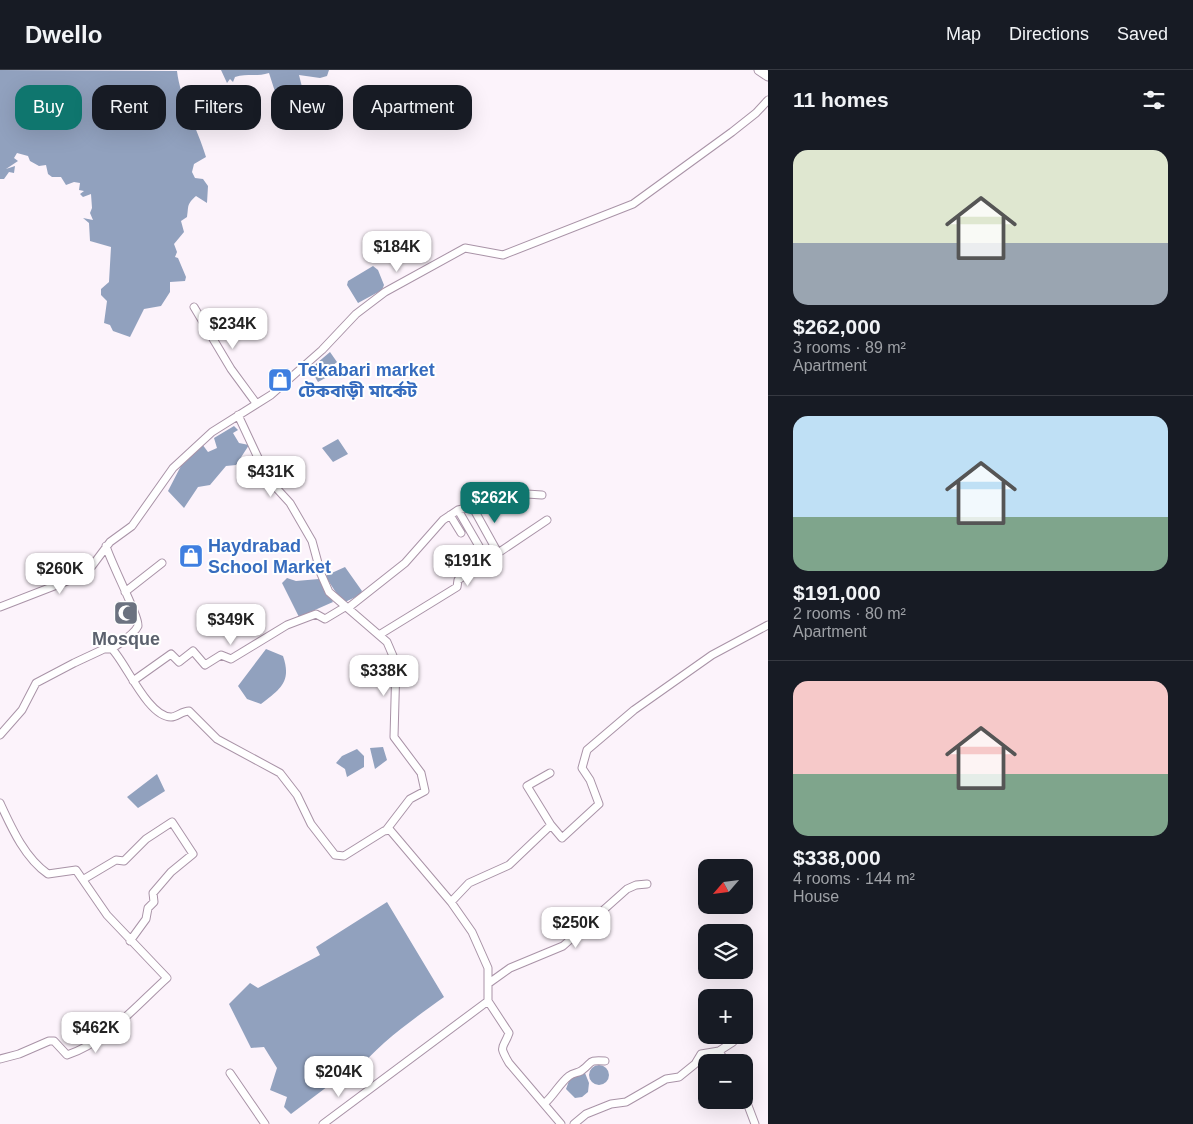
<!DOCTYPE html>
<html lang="en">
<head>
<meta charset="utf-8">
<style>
  body { margin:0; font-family:Helvetica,"Noto Sans Bengali",sans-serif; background:#20242c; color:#f1f3f6; height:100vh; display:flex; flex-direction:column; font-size:19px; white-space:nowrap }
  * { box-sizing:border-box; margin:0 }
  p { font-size:16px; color:#9ea1a6 }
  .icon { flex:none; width:28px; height:28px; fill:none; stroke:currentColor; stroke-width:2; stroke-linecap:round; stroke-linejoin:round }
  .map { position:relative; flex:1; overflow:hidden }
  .side { display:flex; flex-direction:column; background:#171b24; width:425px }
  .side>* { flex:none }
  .banner { position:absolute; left:15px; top:15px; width:475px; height:45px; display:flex; gap:10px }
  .needle { width:32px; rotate:242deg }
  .buttons { position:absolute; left:698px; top:789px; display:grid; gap:10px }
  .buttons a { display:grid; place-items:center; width:55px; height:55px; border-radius:10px; background:#171b24; box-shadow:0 5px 20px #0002; font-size:25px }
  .price { position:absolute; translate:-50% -42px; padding:0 11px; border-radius:10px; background:#fff; color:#222; font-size:16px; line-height:32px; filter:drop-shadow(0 1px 2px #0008) }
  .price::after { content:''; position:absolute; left:50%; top:30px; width:15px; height:11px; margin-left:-8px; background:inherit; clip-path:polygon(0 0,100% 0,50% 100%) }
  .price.active { background:#0f766e; color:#fff }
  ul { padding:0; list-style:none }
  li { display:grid; align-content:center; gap:10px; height:265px; padding:0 25px }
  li+li { border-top:1px solid #363941 }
  li span { display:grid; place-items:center; height:155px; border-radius:15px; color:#555 }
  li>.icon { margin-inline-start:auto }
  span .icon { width:90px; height:90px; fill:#fffc; stroke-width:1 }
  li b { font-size:21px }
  h2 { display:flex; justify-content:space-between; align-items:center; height:60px; padding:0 25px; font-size:21px }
  .chip { padding:0 18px; border-radius:15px; background:#171b24; box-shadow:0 5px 20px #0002; font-size:18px; line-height:45px }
  .chip.active { background:#0f766e; color:#fff }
  header { display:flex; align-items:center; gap:30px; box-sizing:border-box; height:70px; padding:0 25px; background:#171b24; border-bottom:1px solid #363941 }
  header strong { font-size:24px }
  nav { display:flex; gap:28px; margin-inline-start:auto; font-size:18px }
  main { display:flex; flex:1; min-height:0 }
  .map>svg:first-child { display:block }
  .water { fill:#91a1be }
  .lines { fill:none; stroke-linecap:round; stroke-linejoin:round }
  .minor-casing { stroke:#a993a7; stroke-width:9 }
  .major-casing { stroke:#a993a7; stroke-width:11 }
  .minor { stroke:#fff; stroke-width:7 }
  .major { stroke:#fff; stroke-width:9 }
  .labels { text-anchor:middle; stroke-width:4; stroke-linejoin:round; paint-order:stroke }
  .shop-label { font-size:18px; font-weight:bold; fill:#366cbe; stroke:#fff; text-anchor:start }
  .worship-label { font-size:18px; font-weight:bold; fill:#5b616d; stroke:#fff }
</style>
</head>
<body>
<header>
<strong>Dwello</strong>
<nav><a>Map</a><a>Directions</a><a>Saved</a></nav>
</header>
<main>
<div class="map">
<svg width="768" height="1054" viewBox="0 0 768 1054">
  <rect width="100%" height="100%" fill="#fcf3fb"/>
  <path class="water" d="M 0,0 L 177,1 C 180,29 198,59 206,87 L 194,94 L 192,102 L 195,108 L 203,109 L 208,116 L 207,133 L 196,126 C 186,135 189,136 187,147 L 181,151 L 184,162 L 174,174 L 177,182 L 175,187 L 178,188 L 186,207 L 185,211 L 170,212 L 170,222 L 161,236 L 144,239 L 130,267 L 113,261 L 110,255 L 104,253 L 107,231 L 101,225 L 101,219 L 109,212 L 111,177 L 90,171 L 89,153 L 83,148 L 93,150 L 90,143 L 92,138 L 91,124 L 83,127 L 80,124 L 84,121 L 79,120 L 80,113 L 74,112 L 66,115 L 61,107 L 52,107 L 48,104 L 46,95 L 39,96 L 30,91 L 28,86 L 17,83 L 14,88 L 18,91 L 6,99 L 15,96 L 14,103 L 9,102 L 4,109 L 0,109 Z
    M 221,0 L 329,0 L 327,6 L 320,8 L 299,5 L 305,29 L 296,32 L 278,31 L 269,3 C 257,7 248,3 235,7 L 233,12 L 230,9 L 227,13 Z
    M 373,196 L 378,200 L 384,215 L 382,220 L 358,233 L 347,215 L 348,211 Z
    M 330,282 L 337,292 L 326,301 L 329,306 L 318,312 L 310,299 Z
    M 234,356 L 238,360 L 233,363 L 239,373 L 249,375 L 236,395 L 226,396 L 210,415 L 198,417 L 184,438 L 168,421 L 183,392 L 202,374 L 208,382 L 217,378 L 214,368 Z
    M 338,369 L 348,384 L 333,392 L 322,378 Z
    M 345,497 L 362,521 L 360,525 L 345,532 L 341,530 L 325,506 Z
    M 287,508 L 296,511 L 319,509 L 333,532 L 299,547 L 282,513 Z
    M 266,579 L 283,586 C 292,612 280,619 261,634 L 247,629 L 238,616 Z
    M 383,677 L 387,690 L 375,699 L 370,678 Z
    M 357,679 L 364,686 L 364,697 L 347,707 L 345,699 L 336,693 L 342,686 Z
    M 157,704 L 165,721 L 138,738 L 127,727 Z
    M 387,832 L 444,927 C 414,949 378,973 356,1003 L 344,1004 L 291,1044 L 284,1037 L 287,1027 L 270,1020 L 277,998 L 264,977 L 251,978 L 229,934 L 250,913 L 258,918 L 320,885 L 316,877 Z
    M589 1005a10 10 0 1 1 20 0a10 10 0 1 1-20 0Z
    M 585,1003 L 589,1013 L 588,1022 L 582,1027 L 575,1028 L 566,1019 L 570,1008 Z"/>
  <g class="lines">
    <defs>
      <path id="minor" d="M 194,237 L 231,299 L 256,333
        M 238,345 L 268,409 L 290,433 L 312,471 L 321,504 L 329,522 L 387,572 L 396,593 L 394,667 L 421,703 L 425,721 L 410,729 L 387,759
        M 472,436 L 498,483
        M 458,440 L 487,490
        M 450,445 L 461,463
        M 106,476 C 110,491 141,551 138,556 C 134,565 119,573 112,579
        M 125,522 L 162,493
        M 0,537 L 80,506 L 92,496 L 110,472 L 132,456 L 173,398 L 212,362 L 271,325 L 322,280 L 356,244 L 385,222 L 465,178 L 503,185 L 633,134 L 732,62 L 756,43 L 768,30
        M 348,538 L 405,493 L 443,450 L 458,440 L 527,424 L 542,425
        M 379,565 L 457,517 L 458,510 L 547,450
        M 133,611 L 171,584 L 179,592 L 193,581 L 205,595 L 221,585 L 231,589 L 287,555 L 316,544 L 325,549 L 345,537
        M 0,665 L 22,640 L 36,613 L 74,593 L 104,579 L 112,579 C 126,593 148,647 171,647 C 177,647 182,641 189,641 L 217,669 L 280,703 L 297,725 L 311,754 L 335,785 L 344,786 L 384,761 L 390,760 L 451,832 L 472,862 L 488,898 L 488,931 L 509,963 C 503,980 498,974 509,993 L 561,1054
        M 550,703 L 527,716 L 551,755
        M 0,733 C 12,759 25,788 48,804 L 76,800 L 107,845 L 167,908 C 137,935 106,972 67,985 L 54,971 L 49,971 L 19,984 L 0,989
        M 84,809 L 116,790 L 124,791 L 146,769 L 172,752 L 193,784 L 171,802 L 153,823 L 154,832 L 148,838 L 146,849 L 130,871
        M 451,832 L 469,813 L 509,795 L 551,755 L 562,768 L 599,734 L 590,710 L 582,698 L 587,680 L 634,640 L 712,585 L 768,555
        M 489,913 L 510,898 L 563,876 L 627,819 L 636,815 L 647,814
        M 719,981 L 725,992
        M 230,1003 L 265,1054
        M 744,1025 L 755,1054
        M 545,1033 C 554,1025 560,1013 569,1006 C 573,1003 577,1003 581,1001 C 594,992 586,990 605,991
        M 323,1054 L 488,931
        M 574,1054 L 586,1044 L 611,1034 L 626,1032 L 666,1009 L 679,1007 L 695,994 L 701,984 L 719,981 L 733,972"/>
      <path id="major" d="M 759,0 L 768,6"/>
    </defs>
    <use href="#minor" class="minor-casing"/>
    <use href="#major" class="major-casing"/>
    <use href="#minor" class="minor"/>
    <use href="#major" class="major"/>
  </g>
  <defs>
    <symbol id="shop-square" viewBox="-11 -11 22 22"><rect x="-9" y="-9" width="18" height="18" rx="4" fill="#3f7fe0" stroke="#fff"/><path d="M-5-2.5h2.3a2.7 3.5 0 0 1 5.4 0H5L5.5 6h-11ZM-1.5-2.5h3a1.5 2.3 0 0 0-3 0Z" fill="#fff"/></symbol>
    <symbol id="mosque-square" viewBox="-11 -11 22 22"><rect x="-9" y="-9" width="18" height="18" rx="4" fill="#6b7280" stroke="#fff"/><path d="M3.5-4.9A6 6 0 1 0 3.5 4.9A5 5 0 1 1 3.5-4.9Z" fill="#fff"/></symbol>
  </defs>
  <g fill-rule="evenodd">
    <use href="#shop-square" x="266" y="296" width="28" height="28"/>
    <use href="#shop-square" x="177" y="472" width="28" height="28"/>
    <use href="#mosque-square" x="112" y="529" width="28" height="28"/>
  </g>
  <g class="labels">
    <g class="shop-label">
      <text x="298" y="306">Tekabari market<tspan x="298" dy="21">টেকবাড়ী মার্কেট</tspan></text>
      <text x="208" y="482">Haydrabad<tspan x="208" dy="21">School Market</tspan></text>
    </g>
    <g class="worship-label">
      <text x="126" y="575">Mosque</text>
    </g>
  </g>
</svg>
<div class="buttons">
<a><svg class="needle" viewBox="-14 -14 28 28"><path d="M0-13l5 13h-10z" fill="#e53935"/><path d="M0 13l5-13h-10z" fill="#9ea1a6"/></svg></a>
<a><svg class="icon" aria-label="layers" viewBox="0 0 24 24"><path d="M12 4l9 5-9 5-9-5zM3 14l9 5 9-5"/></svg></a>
<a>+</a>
<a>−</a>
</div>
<b class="price" style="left:397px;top:203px">$184K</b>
<b class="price" style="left:233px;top:280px">$234K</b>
<b class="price" style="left:271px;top:428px">$431K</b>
<b class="price active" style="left:495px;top:454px">$262K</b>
<b class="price" style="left:468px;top:517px">$191K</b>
<b class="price" style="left:60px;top:525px">$260K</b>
<b class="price" style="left:231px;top:576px">$349K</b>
<b class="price" style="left:384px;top:627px">$338K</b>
<b class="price" style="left:576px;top:879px">$250K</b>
<b class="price" style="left:96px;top:984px">$462K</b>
<b class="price" style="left:339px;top:1028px">$204K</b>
<div class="banner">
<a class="chip active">Buy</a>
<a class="chip">Rent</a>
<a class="chip">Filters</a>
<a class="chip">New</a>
<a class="chip">Apartment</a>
</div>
</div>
<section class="side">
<h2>11 homes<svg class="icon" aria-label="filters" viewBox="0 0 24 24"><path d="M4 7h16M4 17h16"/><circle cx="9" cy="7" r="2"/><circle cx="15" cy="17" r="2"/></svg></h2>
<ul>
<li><span style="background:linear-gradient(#dfe7d0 60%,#9aa5b1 0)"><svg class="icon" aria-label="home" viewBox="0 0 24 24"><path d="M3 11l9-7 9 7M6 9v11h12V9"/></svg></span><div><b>$262,000</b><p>3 rooms · 89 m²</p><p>Apartment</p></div></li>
<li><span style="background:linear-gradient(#bfe0f5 65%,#7fa58c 0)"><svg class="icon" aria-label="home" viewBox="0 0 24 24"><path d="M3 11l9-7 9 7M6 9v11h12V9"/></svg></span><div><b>$191,000</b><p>2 rooms · 80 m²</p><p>Apartment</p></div></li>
<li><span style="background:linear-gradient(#f6c9c9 60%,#7fa58c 0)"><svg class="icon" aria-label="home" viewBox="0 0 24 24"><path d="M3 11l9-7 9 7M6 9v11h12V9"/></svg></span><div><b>$338,000</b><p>4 rooms · 144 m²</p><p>House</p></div></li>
</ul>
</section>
</main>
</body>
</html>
